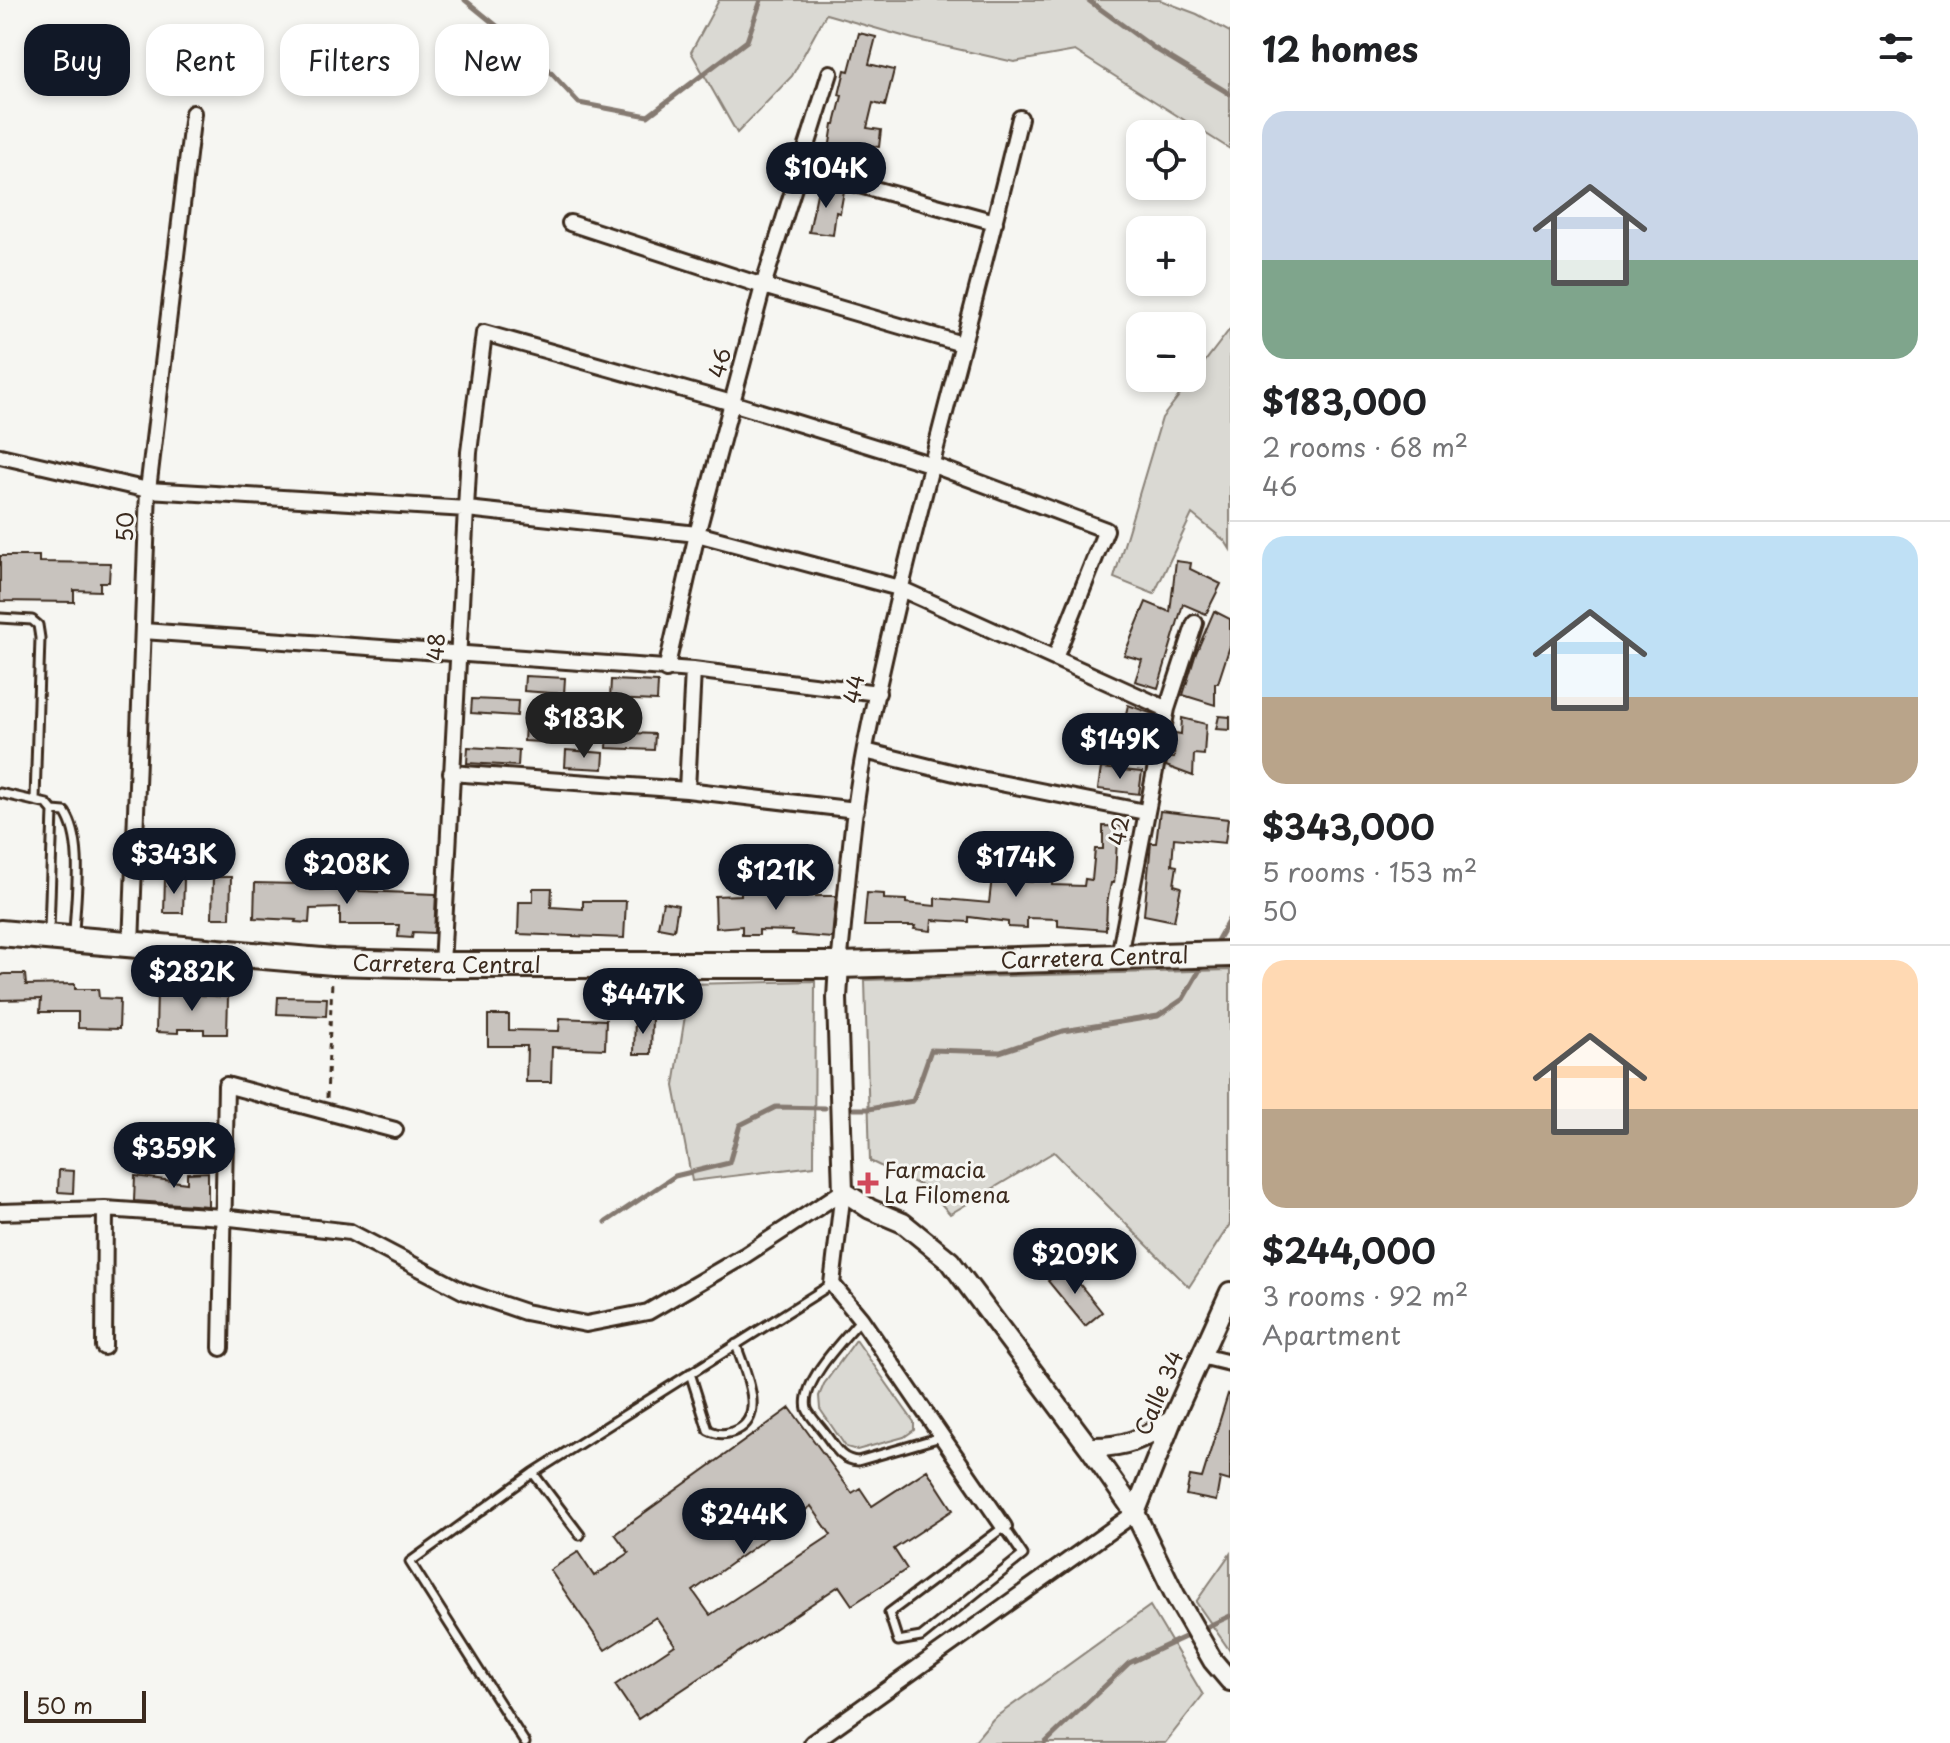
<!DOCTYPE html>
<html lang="en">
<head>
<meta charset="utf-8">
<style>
  body { margin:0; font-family:"Playpen Sans",sans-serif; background:#f6f6f6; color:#202124; height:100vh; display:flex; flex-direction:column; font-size:30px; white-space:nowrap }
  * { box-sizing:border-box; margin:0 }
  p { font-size:26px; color:#757577 }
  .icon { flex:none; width:44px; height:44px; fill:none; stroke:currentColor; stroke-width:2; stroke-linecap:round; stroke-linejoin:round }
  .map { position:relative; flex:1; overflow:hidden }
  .panel { display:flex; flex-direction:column; background:#fff; width:720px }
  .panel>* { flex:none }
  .guide { position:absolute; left:24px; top:24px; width:760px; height:72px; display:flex; gap:16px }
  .tools { position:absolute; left:1126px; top:120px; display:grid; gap:16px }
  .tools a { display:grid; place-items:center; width:80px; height:80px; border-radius:16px; background:#fff; box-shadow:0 4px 12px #0003; font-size:40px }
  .scale { position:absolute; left:24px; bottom:20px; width:122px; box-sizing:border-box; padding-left:8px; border:4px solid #3b2a1e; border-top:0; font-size:22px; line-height:28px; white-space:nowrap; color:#3b2a1e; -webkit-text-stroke:6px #f6f6f2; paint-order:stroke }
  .price { position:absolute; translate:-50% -68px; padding:0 18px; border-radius:28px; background:#111827; color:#fff; font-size:26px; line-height:52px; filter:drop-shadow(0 2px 4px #0008) }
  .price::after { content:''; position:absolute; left:50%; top:48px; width:24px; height:18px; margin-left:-12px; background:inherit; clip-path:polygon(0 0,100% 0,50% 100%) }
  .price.current { background:#222; color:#fff }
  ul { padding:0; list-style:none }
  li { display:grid; align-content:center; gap:16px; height:424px; padding:0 32px }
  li+li { border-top:2px solid #e0e0e0 }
  li span { display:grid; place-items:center; height:248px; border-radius:24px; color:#555 }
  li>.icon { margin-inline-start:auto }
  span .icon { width:144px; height:144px; fill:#fffc; stroke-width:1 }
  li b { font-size:34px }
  h2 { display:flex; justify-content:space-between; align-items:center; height:96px; padding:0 32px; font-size:34px }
  .tag { padding:0 28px; border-radius:24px; background:#fff; box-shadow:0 4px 12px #0003; font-size:28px; line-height:72px }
  .tag.current { background:#111827; color:#fff }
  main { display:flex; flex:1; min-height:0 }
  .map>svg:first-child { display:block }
  .green { fill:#dad9d3; stroke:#8a8278; stroke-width:2 }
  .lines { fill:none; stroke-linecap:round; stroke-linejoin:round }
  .stream { stroke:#857a71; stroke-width:5 }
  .building { fill:#c8c3be; stroke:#3b2a1e; stroke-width:2; fill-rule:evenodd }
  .service-casing { stroke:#3b2a1e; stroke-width:13 }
  .minor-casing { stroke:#3b2a1e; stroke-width:20 }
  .tertiary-casing { stroke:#3b2a1e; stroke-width:24 }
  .trunk-casing { stroke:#3b2a1e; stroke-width:30 }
  .path { stroke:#3b2a1e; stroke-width:3; stroke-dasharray:6 6; stroke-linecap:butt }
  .service { stroke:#f6f6f2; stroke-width:7 }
  .minor { stroke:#f6f6f2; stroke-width:14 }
  .tertiary { stroke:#f6f6f2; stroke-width:18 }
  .trunk { stroke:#f6f6f2; stroke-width:24 }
  .poi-dot { fill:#d1495b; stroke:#f6f6f2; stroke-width:3 }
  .labels { text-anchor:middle; stroke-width:6; stroke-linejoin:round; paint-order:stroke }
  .street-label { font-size:22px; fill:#3b2a1e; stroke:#f6f6f2 }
  .poi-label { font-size:22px; fill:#3b2a1e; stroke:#f6f6f2; text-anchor:start }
</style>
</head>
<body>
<main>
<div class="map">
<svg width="1230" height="1743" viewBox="0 0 1230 1743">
  <rect width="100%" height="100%" fill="#f6f6f2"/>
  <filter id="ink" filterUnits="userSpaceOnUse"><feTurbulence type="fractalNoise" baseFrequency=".0125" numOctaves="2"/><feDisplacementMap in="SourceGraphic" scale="16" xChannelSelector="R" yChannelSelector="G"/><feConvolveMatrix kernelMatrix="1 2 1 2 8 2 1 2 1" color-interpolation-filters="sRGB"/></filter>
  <g filter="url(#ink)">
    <path class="green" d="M 719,0 L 1160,0 L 1197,14 L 1230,32 L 1230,149 L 1075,51 L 1014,62 L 913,39 L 826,14 L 792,76 L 737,133 L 691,52 Z
      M 1230,329 L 1230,549 L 1225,541 L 1192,514 L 1154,594 L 1114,578 L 1162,418 Z
      M 1230,970 L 1230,1224 L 1189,1287 L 1054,1152 L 950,1214 L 928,1189 L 870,1161 L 865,980 Z
      M 815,981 L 814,1166 L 692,1181 L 674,1086 L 690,984 Z
      M 856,1340 L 914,1422 L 914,1430 L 904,1437 L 857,1450 L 846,1447 L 820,1409 L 819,1396 L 824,1384 Z
      M 1230,1554 L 1230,1651 L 1196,1602 Z
      M 1150,1606 L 1203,1695 L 1165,1743 L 973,1743 L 993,1719 Z"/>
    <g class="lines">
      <path class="stream" d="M 465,0 L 540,61 L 579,103 L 648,116 L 747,41 L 761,0
        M 1088,0 L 1154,48 L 1230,94
        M 1214,946 L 1230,918
        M 854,1109 L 869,1109 L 913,1101 L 931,1050 L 1000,1052 L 1063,1031 L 1158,1016 L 1183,999 L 1205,961
        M 606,1222 L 675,1176 L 729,1163 L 740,1125 L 776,1107 L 825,1108
        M 1045,1743 L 1129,1663 L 1230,1616"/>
    </g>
    <path class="building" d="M 859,33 L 876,37 L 869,64 L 894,70 L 885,106 L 873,103 L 867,128 L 881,130 L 879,147 L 869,146 L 864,175 L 822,164 L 825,149 L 829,150 L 833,124 L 835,124 L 842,96 L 839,95 L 845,70 L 849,71 Z
      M 819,184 L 844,191 L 840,213 L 836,212 L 833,235 L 809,232 Z
      M 0,556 L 39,556 L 39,562 L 110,563 L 109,582 L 100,582 L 100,591 L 74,590 L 74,602 L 0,601 Z
      M 1176,561 L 1191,563 L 1190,569 L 1221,584 L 1206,614 L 1183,604 L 1158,688 L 1135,681 L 1142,660 L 1124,655 L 1146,602 L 1170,612 Z
      M 1214,611 L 1230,619 L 1230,646 L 1218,683 L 1215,683 L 1215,705 L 1183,695 L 1196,653 Z
      M 525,676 L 565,678 L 564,694 L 524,691 Z
      M 611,680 L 658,682 L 657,701 L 610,699 Z
      M 472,699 L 518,701 L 517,716 L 471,713 Z
      M 570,704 L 610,705 L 609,722 L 569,720 Z
      M 1128,705 L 1156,715 L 1143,757 L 1117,747 L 1128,719 L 1125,718 Z
      M 1219,716 L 1230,717 L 1230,730 L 1216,729 Z
      M 1182,718 L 1206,724 L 1204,755 L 1194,754 L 1193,776 L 1166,766 L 1168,758 L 1174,758 L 1175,733 L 1181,734 Z
      M 525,725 L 561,727 L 560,743 L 524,741 Z
      M 608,732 L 655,734 L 654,750 L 607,748 Z
      M 468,747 L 519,750 L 518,766 L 467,763 Z
      M 566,750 L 604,753 L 603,769 L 565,767 Z
      M 1101,768 L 1142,772 L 1139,794 L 1098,789 Z
      M 1160,811 L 1228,819 L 1225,843 L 1174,838 L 1172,865 L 1177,866 L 1174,885 L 1181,887 L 1174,921 L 1144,915 L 1151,843 L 1156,843 Z
      M 1103,826 L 1127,827 L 1127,840 L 1117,840 L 1115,876 L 1114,883 L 1111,883 L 1107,903 L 1106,930 L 1058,926 L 1058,919 L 1027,918 L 1027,928 L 1008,927 L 1008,922 L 969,917 L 969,922 L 932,920 L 931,931 L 914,929 L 915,926 L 864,926 L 867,893 L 884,894 L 884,899 L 906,900 L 906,903 L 935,906 L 935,898 L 989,903 L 992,877 L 1032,882 L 1033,876 L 1052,877 L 1052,885 L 1084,886 L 1085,879 L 1092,880 L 1095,849 L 1103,849 Z
      M 298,873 L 312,873 L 311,890 L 359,888 L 359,891 L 436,894 L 434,933 L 413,932 L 412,938 L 398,937 L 399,925 L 340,925 L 340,908 L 310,909 L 309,923 L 295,922 L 296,920 L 254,918 L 255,883 L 298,884 Z
      M 213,877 L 231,877 L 230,918 L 212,918 Z
      M 165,878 L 184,879 L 183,913 L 164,913 Z
      M 741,884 L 788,887 L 788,896 L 836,896 L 832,938 L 792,935 L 792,931 L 759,930 L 759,935 L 742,935 L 742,926 L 716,928 L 715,896 L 741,895 Z
      M 533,888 L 552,888 L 551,907 L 583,909 L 583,901 L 626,901 L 624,938 L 518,934 L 519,902 L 533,902 Z
      M 663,902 L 678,905 L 674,930 L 658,927 Z
      M 4,974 L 25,974 L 26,985 L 75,984 L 75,989 L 98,989 L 99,998 L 120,999 L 119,1029 L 78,1028 L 78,1012 L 40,1012 L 41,999 L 0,1000 L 0,976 Z
      M 157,992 L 228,997 L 227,1034 L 204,1034 L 204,1029 L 178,1029 L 178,1033 L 156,1032 Z
      M 278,997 L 327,998 L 326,1016 L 277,1014 Z
      M 488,1015 L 509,1015 L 509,1030 L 559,1031 L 560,1018 L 606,1020 L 605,1049 L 552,1047 L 551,1082 L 526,1082 L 527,1046 L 488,1046 Z
      M 635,1017 L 652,1017 L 651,1054 L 634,1054 Z
      M 59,1170 L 74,1171 L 73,1193 L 58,1192 Z
      M 208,1172 L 208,1206 L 134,1201 L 135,1176 L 187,1183 L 187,1173 Z
      M 1066,1267 L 1102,1312 L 1085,1326 L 1048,1281 Z
      M 1228,1394 L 1230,1395 L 1230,1481 L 1220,1478 L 1216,1501 L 1186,1495 L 1190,1476 L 1202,1478 Z
      M 790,1408 L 852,1493 L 860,1488 L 872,1506 L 927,1470 L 953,1510 L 894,1549 L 907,1569 L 852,1605 L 839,1586 L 638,1719 L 615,1685 L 675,1645 L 656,1617 L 605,1650 L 550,1570 L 578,1552 L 594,1576 L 629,1553 L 615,1534 ZM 811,1506 L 831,1535 L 710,1615 L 693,1591 Z"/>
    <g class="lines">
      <defs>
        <path id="service" d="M 0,618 L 32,620 L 38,625 L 40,638 L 35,800
          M 0,793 L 47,804 L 53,811 L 49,931
          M 53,811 L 65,812 C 85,842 75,899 74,934
          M 861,1319 C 845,1338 800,1382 807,1409 C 810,1417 821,1427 826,1435 C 835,1447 841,1460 858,1461 L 941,1437
          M 690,1373 L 708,1430 C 718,1435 726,1435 737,1430 C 768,1415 743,1368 736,1344
          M 1004,1527 L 1023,1555 L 921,1637 L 898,1641 L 889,1613 Z
          M 580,1535 L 533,1473 L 832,1284
          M 525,1743 L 410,1562 L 533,1473"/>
        <path id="minor" d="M 801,169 L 995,222
          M 570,223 L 763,286 L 962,344
          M 0,456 L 148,490 L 467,509 L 697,534 L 899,588 L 1167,709
          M 143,631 L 693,670 L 878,693
          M 666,670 L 697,534 L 763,286 L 830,73
          M 865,751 L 975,778 L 1145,812
          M 451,773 L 687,790 L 856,810
          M 687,790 L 693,670
          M 131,946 L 148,490 L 193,113
          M 1119,956 L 1167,709 L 1195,623
          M 442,965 L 469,452 L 484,333 L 732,403 L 933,465 L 1106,530 L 1055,658
          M 839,965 C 847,893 851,819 865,748 C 908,536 970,328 1020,118
          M 843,1191 L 832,1284 L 861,1319 L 1004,1527
          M 0,1212 L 105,1209 L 222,1217 L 350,1232 L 463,1291 L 525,1312 L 586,1324 L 648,1312 L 744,1256 L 843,1191
          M 104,1347 L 105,1209
          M 221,1348 L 226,1085 L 395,1130
          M 1201,1356 L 1230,1363
          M 812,1743 L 1135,1513"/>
        <path id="tertiary" d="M 839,965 L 837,998 L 843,1191 L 870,1209 L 903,1223 L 950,1261 L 1089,1447 L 1135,1513 L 1175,1595 L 1213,1661 L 1230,1681
          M 1089,1447 C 1125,1448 1143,1439 1172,1420
          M 1135,1513 L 1172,1420 L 1230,1292"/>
        <g id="trunk">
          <path id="s1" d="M 0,933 L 333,962 L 442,965 L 839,965 L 1230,954"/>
        </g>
      </defs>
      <use href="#service" class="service-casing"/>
      <use href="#minor" class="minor-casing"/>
      <use href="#tertiary" class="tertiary-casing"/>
      <use href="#trunk" class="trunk-casing"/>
      <path class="path" d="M 327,1098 L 332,981"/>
      <use href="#service" class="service"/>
      <use href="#minor" class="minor"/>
      <use href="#tertiary" class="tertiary"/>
      <use href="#trunk" class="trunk"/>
    </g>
  </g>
  <path class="poi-dot" d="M864 1171h8v8h8v8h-8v8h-8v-8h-8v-8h8z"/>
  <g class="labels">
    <g class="street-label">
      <text transform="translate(720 363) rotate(-75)" y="8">46</text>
      <text transform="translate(125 527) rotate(-88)" y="8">50</text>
      <text transform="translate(436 647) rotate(-86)" y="8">48</text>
      <text transform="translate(854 689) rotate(-78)" y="8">44</text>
      <text transform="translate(1119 831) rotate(-80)" y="8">42</text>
      <text dy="8" stroke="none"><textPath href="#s1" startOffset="1096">Carretera Central</textPath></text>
      <text dy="8" stroke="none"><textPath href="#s1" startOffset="448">Carretera Central</textPath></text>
      <text transform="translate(1159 1393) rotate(-67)" y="8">Calle 34</text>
    </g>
    <g class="poi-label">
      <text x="884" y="1178">Farmacia<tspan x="884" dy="25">La Filomena</tspan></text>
    </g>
  </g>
</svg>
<div class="tools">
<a><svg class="icon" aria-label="locate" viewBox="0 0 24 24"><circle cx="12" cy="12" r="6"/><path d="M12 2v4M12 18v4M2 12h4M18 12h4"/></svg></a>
<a>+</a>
<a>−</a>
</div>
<div class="scale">50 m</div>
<b class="price" style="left:826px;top:210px">$104K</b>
<b class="price current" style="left:584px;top:760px">$183K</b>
<b class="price" style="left:1120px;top:781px">$149K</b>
<b class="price" style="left:174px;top:896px">$343K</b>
<b class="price" style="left:1016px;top:899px">$174K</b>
<b class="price" style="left:347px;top:906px">$208K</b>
<b class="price" style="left:776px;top:912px">$121K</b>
<b class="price" style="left:192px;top:1013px">$282K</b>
<b class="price" style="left:643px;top:1036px">$447K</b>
<b class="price" style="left:174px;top:1190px">$359K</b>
<b class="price" style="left:1075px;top:1296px">$209K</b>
<b class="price" style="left:744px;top:1556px">$244K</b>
<div class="guide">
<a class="tag current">Buy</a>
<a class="tag">Rent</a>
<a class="tag">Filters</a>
<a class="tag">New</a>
</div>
</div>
<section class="panel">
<h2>12 homes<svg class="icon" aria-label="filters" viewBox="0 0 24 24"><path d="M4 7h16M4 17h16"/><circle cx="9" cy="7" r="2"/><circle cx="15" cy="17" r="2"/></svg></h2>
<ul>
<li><span style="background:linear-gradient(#c9d6e8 60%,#7fa58c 0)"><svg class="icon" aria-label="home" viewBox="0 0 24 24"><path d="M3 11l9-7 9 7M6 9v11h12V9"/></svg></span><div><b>$183,000</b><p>2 rooms · 68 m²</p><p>46</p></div></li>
<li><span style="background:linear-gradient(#bfe0f5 65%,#b9a48a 0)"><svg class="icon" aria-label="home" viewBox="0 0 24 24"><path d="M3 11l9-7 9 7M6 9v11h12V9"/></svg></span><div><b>$343,000</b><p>5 rooms · 153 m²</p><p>50</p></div></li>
<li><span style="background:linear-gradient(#ffd9b3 60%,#b9a48a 0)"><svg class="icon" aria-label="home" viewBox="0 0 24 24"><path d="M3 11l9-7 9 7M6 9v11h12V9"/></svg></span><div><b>$244,000</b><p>3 rooms · 92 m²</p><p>Apartment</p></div></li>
</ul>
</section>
</main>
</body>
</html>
